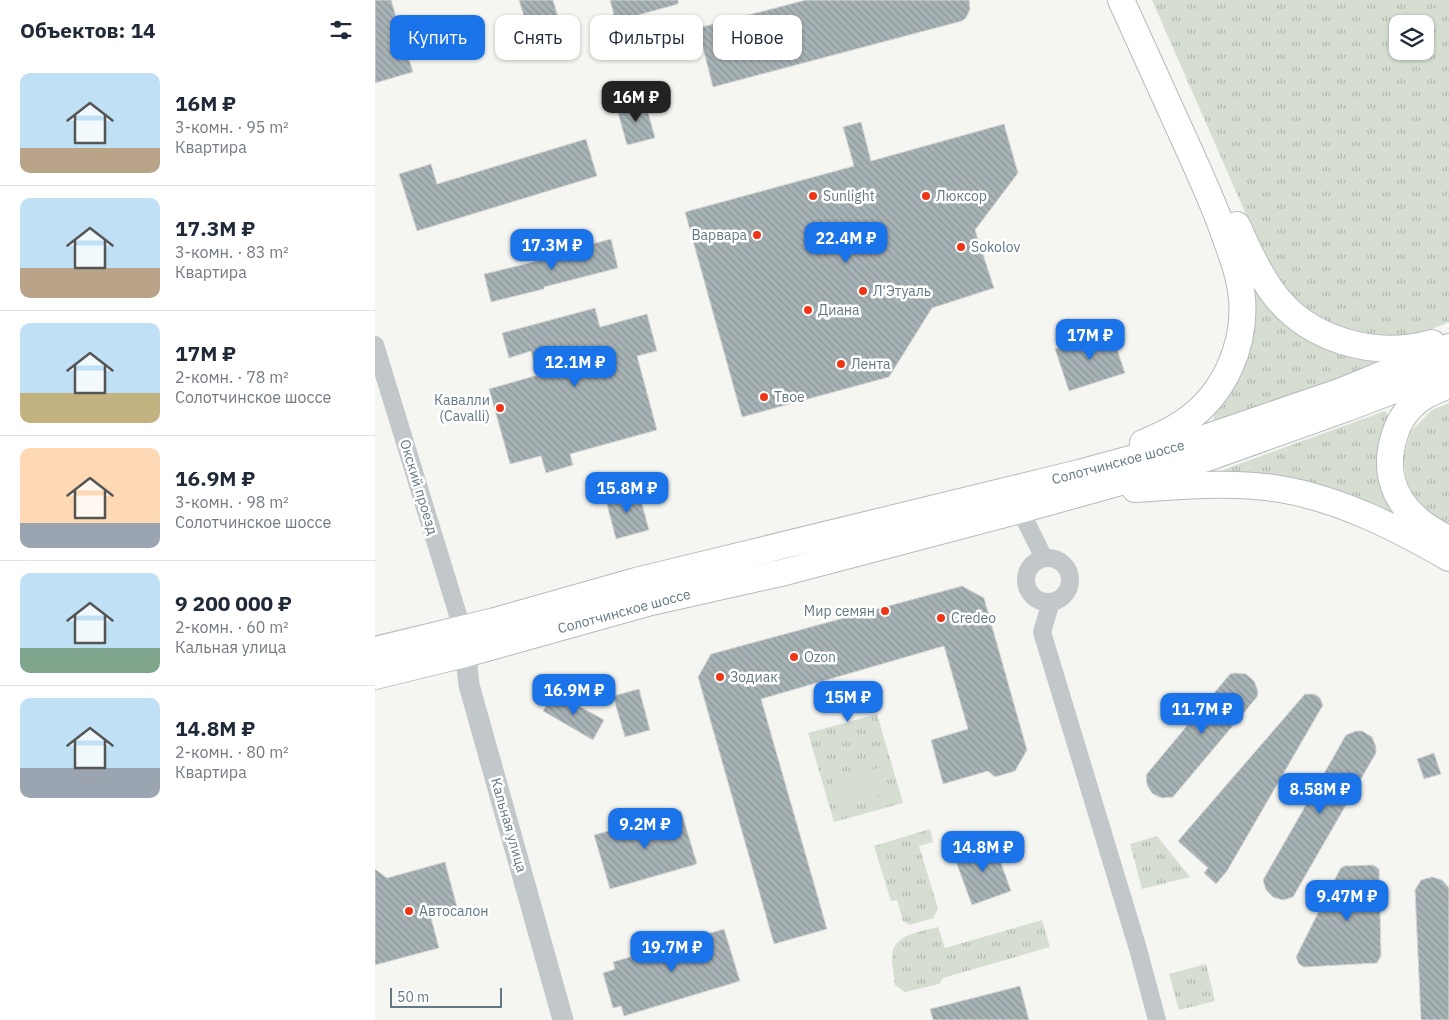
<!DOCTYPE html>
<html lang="ru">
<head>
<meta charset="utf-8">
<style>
  body { margin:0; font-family:"IBM Plex Sans",sans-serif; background:#f2f2f3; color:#1f2937; height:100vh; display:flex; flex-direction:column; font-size:19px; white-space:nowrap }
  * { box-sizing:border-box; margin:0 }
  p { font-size:16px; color:#747a83 }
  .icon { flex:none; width:28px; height:28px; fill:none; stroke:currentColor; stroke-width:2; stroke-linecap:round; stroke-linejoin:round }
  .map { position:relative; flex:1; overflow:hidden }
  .side { display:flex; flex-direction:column; background:#fff; width:375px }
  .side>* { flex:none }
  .hud { position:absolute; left:15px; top:15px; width:475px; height:45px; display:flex; gap:10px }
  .buttons { position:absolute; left:1014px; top:15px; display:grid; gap:10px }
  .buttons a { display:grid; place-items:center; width:45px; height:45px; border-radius:10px; background:#fff; box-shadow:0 1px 4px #0004; font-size:25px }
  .scale { position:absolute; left:15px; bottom:12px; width:112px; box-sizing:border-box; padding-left:5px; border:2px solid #627884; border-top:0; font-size:14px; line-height:18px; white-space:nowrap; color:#627884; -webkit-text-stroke:4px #fff; paint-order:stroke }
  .price { position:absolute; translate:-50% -42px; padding:0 11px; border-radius:10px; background:#1a73e8; color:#fff; font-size:16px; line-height:32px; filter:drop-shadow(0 1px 2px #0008) }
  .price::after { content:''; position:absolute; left:50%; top:30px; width:15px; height:11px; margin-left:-8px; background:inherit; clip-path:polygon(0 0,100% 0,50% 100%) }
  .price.selected { background:#222; color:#fff }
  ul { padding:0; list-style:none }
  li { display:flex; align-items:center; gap:15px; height:125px; padding:0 20px }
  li+li { border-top:1px solid #e0e1e3 }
  li span { display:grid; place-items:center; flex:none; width:140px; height:100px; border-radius:10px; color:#555 }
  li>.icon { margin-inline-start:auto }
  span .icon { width:60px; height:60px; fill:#fffc; stroke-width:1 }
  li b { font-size:21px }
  h2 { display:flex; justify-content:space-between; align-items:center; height:60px; padding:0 20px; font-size:21px }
  .pill { padding:0 18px; border-radius:10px; background:#fff; box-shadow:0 1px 4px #0004; font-size:18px; line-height:45px }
  .pill.selected { background:#1a73e8; color:#fff }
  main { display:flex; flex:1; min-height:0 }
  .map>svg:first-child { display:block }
  .grass { fill:url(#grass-tufts); fill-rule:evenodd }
  .pitch { fill:#d6ddd1 }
  .building { fill:url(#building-back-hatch); stroke:#d6d6d4 }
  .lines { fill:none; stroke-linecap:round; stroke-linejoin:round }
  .primary-casing { stroke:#b5babd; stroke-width:28 }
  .minor { stroke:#c2c7c9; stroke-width:18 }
  .tertiary { stroke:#c2c7c9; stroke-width:21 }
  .primary { stroke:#fff; stroke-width:26 }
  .poi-dot { fill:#f03516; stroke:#fff; stroke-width:2 }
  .labels { text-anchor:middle; stroke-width:5; stroke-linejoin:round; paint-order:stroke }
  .poi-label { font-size:14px; fill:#627884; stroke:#fff; text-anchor:start }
  .street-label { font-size:14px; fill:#627884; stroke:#fff }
</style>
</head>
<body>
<main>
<section class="side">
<h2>Объектов: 14<svg class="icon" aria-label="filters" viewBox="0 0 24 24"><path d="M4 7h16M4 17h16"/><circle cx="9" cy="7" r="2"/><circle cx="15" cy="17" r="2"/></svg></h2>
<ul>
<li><span style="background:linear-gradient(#bfe0f5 75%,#b9a48a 0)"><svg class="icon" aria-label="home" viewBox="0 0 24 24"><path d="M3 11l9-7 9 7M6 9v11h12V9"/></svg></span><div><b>16M ₽</b><p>3-комн. · 95 m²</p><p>Квартира</p></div></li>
<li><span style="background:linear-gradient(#bfe0f5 70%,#b9a48a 0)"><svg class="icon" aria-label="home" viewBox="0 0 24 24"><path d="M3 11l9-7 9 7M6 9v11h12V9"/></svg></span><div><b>17.3M ₽</b><p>3-комн. · 83 m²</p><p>Квартира</p></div></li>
<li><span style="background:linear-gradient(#bfe0f5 70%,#c2b280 0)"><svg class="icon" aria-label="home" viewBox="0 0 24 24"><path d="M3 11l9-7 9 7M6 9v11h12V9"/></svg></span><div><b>17M ₽</b><p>2-комн. · 78 m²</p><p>Солотчинское шоссе</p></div></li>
<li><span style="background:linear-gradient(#ffd9b3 75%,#9aa5b1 0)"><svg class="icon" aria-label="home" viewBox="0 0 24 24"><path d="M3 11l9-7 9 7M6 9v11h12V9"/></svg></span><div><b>16.9M ₽</b><p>3-комн. · 98 m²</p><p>Солотчинское шоссе</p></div></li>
<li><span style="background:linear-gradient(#bfe0f5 75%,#7fa58c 0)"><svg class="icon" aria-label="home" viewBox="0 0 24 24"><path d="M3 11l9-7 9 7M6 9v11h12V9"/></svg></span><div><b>9 200 000 ₽</b><p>2-комн. · 60 m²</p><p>Кальная улица</p></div></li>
<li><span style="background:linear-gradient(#bfe0f5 70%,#9aa5b1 0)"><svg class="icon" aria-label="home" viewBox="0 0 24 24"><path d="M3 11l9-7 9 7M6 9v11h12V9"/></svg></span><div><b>14.8M ₽</b><p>2-комн. · 80 m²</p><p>Квартира</p></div></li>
</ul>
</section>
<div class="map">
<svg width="1074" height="1020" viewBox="0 0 1074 1020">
  <defs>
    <pattern id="grass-tufts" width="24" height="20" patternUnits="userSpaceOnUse" patternTransform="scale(1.25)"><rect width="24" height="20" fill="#d6ddd1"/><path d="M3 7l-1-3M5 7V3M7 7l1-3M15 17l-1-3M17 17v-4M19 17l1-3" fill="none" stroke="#b1b8af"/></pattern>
    <pattern id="building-back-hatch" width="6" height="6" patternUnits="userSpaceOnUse" patternTransform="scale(1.25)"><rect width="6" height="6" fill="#a8b3b6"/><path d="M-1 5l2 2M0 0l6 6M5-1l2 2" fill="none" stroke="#8c969a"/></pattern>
  </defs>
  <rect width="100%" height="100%" fill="#f5f5f1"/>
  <path class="grass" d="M 777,0 L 1074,0 L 1074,322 L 1042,335 L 1018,339 L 967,331 L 925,307 L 911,290 L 891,260 ZM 1022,24 L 1050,24 L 1050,51 L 1022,51 Z
    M 874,282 L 1007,359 L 1000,369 L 857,418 L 839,420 L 838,412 Z
    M 1074,403 L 1074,529 L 1047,513 L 1031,484 L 1028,458 L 1036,431 L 1057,410 Z
    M 1010,411 L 1014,417 L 1004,441 L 1003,471 L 1021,513 L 1019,518 L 834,475 Z
    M 502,714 L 528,803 L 459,822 L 433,733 Z
    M 555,829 L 558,842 L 544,846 L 563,909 L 558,918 L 535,925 L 528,921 L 522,900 L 516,901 L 499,846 Z
    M 782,836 L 815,877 L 767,889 L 755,844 Z
    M 667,920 L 675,947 L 568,978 L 564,984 L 530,992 L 520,985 C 519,975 517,966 517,957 C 517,934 546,932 563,927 L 570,948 Z
    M 831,964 L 840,1001 L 804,1010 L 794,974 Z"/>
  <path class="pitch" d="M 508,767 L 514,793 L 464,805 L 457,779 Z"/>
  <path class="building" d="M 0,0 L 16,0 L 38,72 L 0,83 Z
    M 144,0 L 178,0 L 183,17 L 152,26 Z
    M 235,0 L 303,0 L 303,4 L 256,17 L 264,43 L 236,50 L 233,38 L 244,35 Z
    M 431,0 L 594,0 L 595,9 L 591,18 L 587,21 L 338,87 L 323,28 Z
    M 270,101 L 280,138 L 252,145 L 242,109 Z
    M 486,122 L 496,161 L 629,124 L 643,173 L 600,230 L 619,288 L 557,308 L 514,377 L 367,417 L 310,212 L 479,166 L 468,127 Z
    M 211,139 L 222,176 L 42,231 L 24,174 L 56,164 L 62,184 Z
    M 236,239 L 243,268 L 169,287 L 169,289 L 116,302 L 109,274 L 183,256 L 182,253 Z
    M 220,308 L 225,327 L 272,314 L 282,351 L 262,356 L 282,430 L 195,454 L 198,465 L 171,473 L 166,456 L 135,464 L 114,389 L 163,375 L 156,351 L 134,358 L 127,333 Z
    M 736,331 L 750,373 L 694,391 L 680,349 Z
    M 263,489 L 274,530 L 241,539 L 230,497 Z
    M 587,586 L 609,598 L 652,750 L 640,771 L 620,777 L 613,771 L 568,784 L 556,740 L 593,729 L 569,646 L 386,699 L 452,929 L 399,944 L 323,677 L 336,654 Z
    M 860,673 L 871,674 L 879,681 L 883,691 L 882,697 L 798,797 L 787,798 L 782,796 L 777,793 L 772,785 L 771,775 L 855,674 Z
    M 264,689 L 275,730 L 250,737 L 238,696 Z
    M 179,692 L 229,720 L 218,740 L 168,711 Z
    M 930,694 L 938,694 L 941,695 L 945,698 L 948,705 L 852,871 L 841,884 L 829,873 L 833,868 L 803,841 Z
    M 981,731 L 987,731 L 997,737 L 1001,747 L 1001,753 L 918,897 L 908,900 L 898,897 L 891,890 L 888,880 L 971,735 Z
    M 1059,753 L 1066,774 L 1049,779 L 1042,759 Z
    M 306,811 L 322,864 L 235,889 L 219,835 Z
    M 618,841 L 636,891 L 597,905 L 579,856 Z
    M 70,862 L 82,907 L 55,914 L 64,948 L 0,965 L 0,869 L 12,878 Z
    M 998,865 L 1004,869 L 1006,956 L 1002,963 L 929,967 L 924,964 L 921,957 L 965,869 L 969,866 Z
    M 1057,877 L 1067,880 L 1074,888 L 1074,1020 L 1046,1020 L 1040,890 L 1046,880 Z
    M 349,929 L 365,981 L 249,1016 L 246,1006 L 238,1008 L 228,973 L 240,969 L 238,962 Z
    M 645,986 L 654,1020 L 558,1020 L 555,1009 Z"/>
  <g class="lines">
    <defs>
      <path id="primary" d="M 746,0 C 769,51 792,101 815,152 C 828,181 841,209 851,239 C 858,258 865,277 867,298 C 871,346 849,395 809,422 C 797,431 782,437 768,443
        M 862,225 C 872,248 882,270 896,290 C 931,340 999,359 1057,343
        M 760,489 C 808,486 857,481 905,489 C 965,499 1022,528 1074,558
        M 1073,539 C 1062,533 1050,527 1041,518 C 1016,496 1009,466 1020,434 C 1023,424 1027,416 1035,408 C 1045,396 1060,391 1074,385
        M 0,650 L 120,621 L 261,581 L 704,473 L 821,441 L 967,391 L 1074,347
        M 0,676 L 90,654 L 276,602 L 410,572 L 645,510 L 832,458 L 972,408 L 1074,369"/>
    </defs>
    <use href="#primary" class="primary-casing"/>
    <path class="minor" d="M 0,345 L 87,628
      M 645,510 L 669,558
      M651 580a22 22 0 1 1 44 0a22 22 0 1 1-44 0Z
      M 676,602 L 667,632 L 763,949 L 782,1020"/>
    <path class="tertiary" d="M 89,639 L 94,685 L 188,1020"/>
    <use href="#primary" class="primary"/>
  </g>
  <g class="poi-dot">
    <circle cx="438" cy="196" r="5"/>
    <circle cx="551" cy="196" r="5"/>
    <circle cx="382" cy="235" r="5"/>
    <circle cx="586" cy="247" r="5"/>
    <circle cx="488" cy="291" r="5"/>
    <circle cx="433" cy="310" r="5"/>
    <circle cx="466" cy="364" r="5"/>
    <circle cx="389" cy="397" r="5"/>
    <circle cx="125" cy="408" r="5"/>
    <circle cx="510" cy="611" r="5"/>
    <circle cx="566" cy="618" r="5"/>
    <circle cx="419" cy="657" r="5"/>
    <circle cx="345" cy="677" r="5"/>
    <circle cx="34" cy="911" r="5"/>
  </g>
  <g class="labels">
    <g class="poi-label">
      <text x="448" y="201">Sunlight</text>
      <text x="561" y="201">Люксор</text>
      <text x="372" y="240" text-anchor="end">Варвара</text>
      <text x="596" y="252">Sokolov</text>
      <text x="498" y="296">Л'Этуаль</text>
      <text x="443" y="315">Диана</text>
      <text x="476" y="369">Лента</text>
      <text x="399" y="402">Твое</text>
      <text x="115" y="405" text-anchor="end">Кавалли<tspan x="115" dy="16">(Cavalli)</tspan></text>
      <text x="500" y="616" text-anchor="end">Мир семян</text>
      <text x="576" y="623">Credeo</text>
      <text x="429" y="662">Ozon</text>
      <text x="355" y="682">Зодиак</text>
      <text x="44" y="916">Автосалон</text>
    </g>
    <g class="street-label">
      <text transform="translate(743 462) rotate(-15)" y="5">Солотчинское шоссе</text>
      <text transform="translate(44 487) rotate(73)" y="5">Окский проезд</text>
      <text transform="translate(249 611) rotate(-15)" y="5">Солотчинское шоссе</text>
      <text transform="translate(134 825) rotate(74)" y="5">Кальная улица</text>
    </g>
  </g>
</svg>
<div class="buttons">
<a><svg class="icon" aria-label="layers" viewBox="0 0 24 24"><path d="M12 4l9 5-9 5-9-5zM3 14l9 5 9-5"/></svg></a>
</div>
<div class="scale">50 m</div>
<b class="price selected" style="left:261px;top:123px">16M ₽</b>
<b class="price" style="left:471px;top:264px">22.4M ₽</b>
<b class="price" style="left:177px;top:271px">17.3M ₽</b>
<b class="price" style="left:715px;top:361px">17M ₽</b>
<b class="price" style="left:200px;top:388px">12.1M ₽</b>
<b class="price" style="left:252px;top:514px">15.8M ₽</b>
<b class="price" style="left:199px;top:716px">16.9M ₽</b>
<b class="price" style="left:473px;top:723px">15M ₽</b>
<b class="price" style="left:827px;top:735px">11.7M ₽</b>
<b class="price" style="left:945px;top:815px">8.58M ₽</b>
<b class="price" style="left:270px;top:850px">9.2M ₽</b>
<b class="price" style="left:608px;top:873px">14.8M ₽</b>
<b class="price" style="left:972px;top:922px">9.47M ₽</b>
<b class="price" style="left:297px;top:973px">19.7M ₽</b>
<div class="hud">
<a class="pill selected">Купить</a>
<a class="pill">Снять</a>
<a class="pill">Фильтры</a>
<a class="pill">Новое</a>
</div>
</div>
</main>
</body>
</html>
